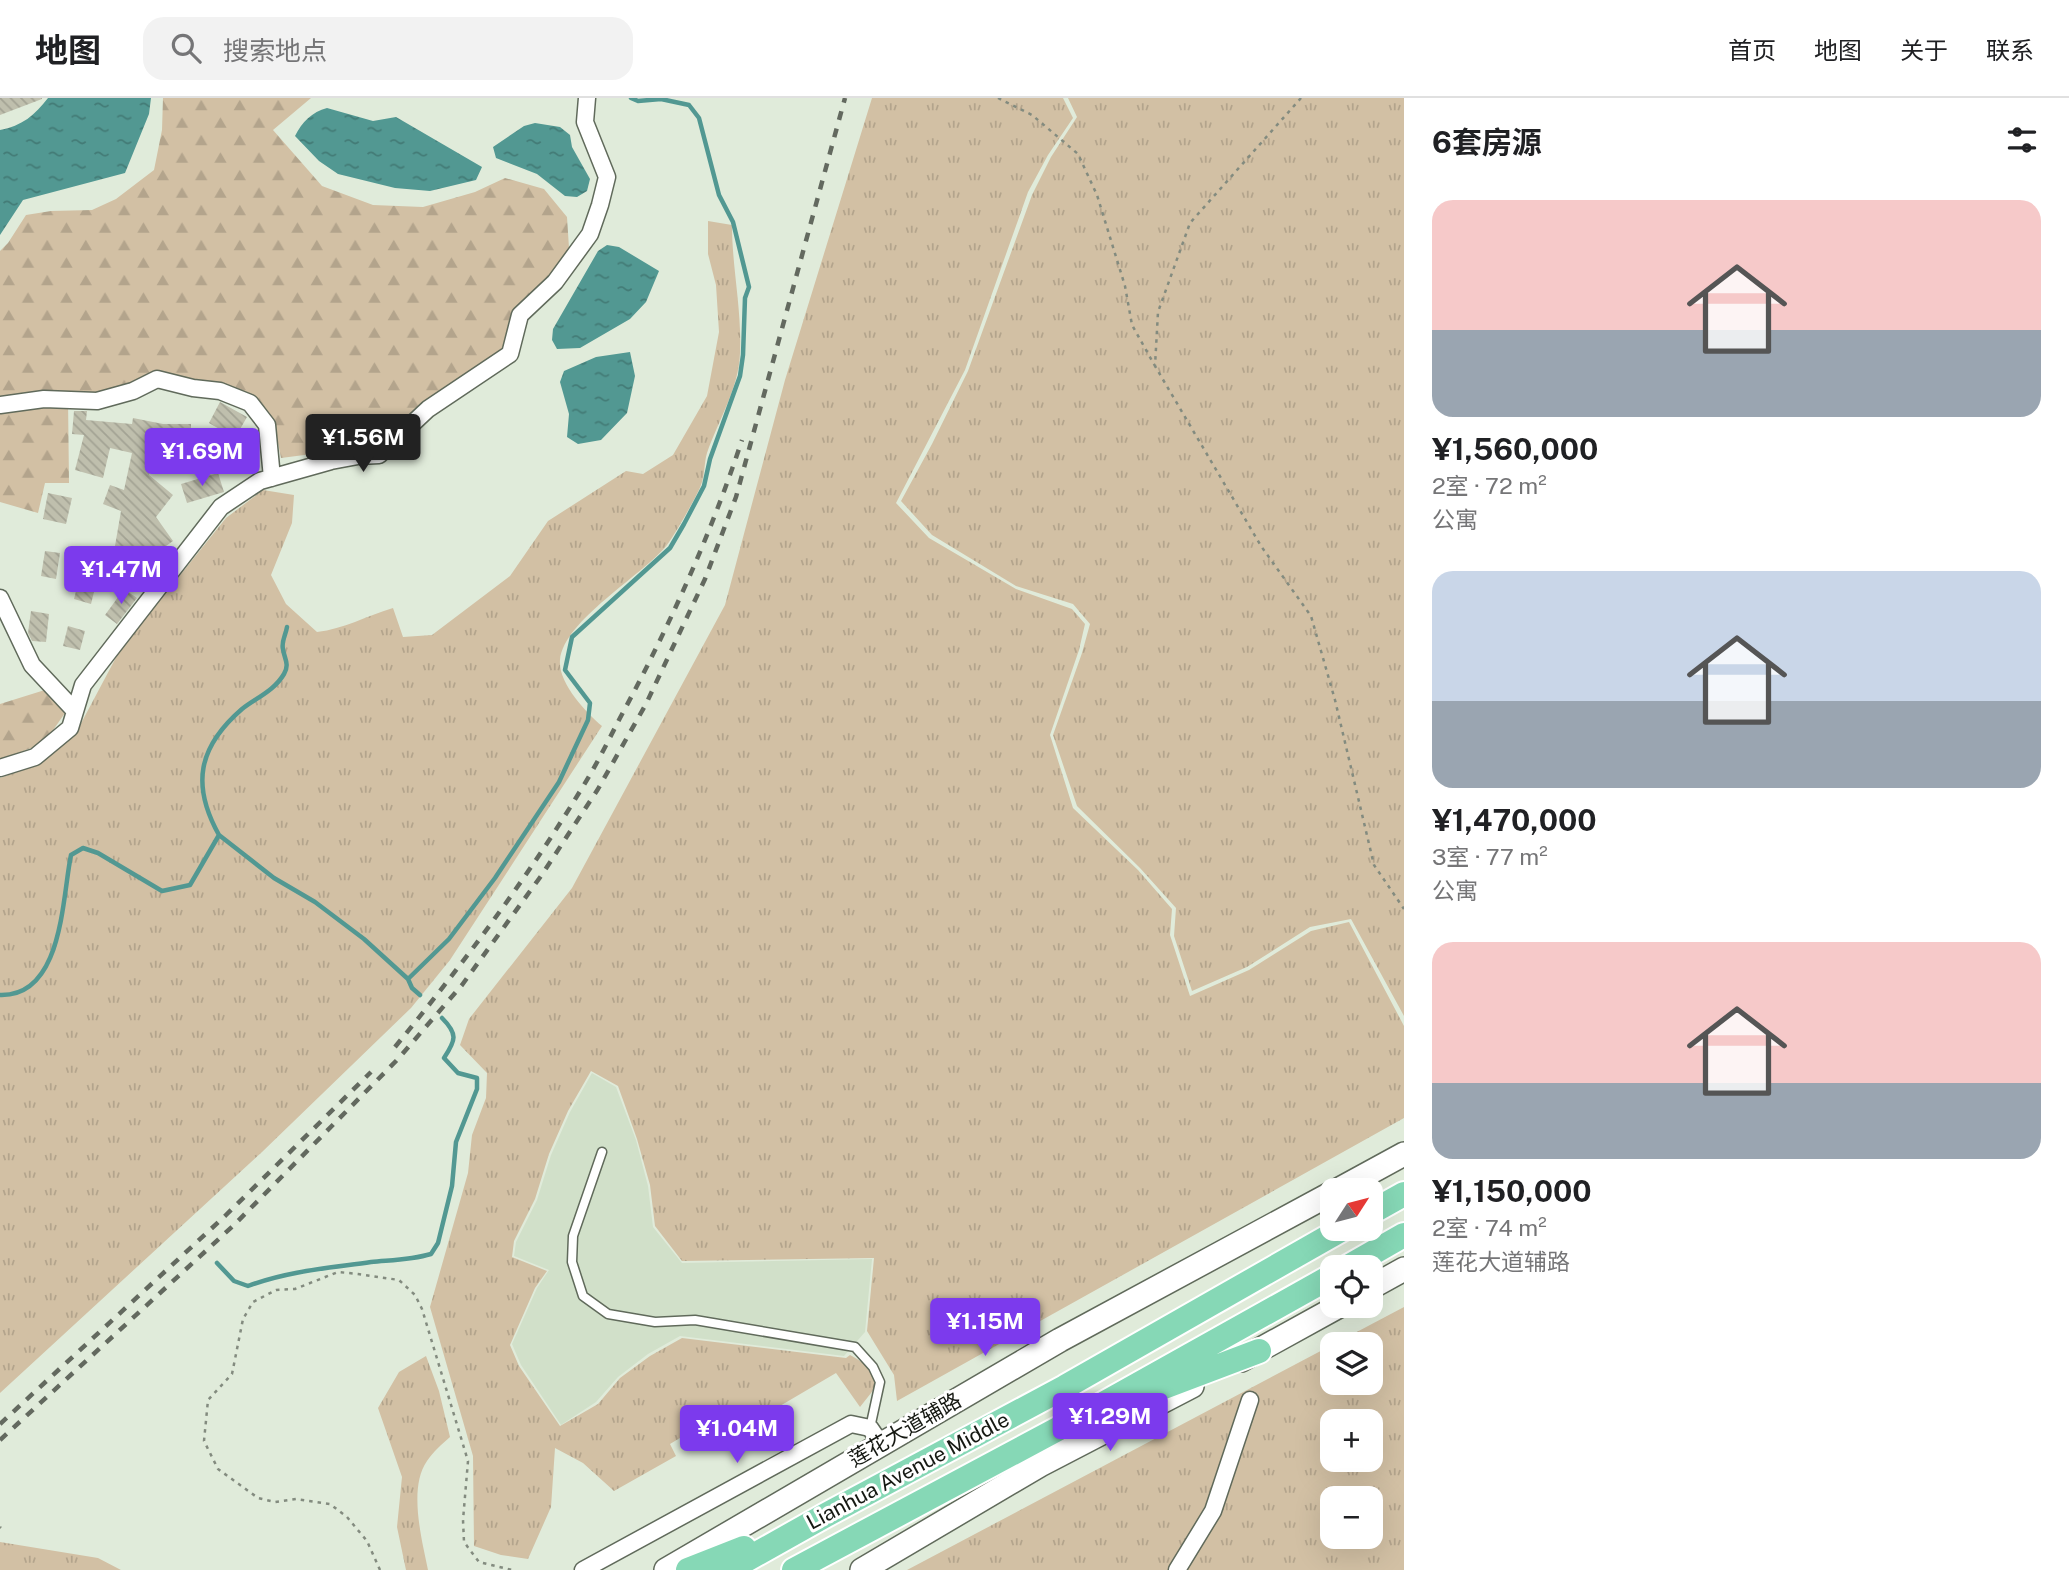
<!DOCTYPE html>
<html lang="zh">
<head>
<meta charset="utf-8">
<style>
  body { margin:0; font-family:"Public Sans","Noto Sans SC",sans-serif; background:#f2f2f2; color:#202124; height:100vh; display:flex; flex-direction:column; font-size:26px; white-space:nowrap }
  * { box-sizing:border-box; margin:0 }
  p { font-size:23px; color:#757577 }
  .icon { flex:none; width:38px; height:38px; fill:none; stroke:currentColor; stroke-width:2; stroke-linecap:round; stroke-linejoin:round }
  .map { position:relative; flex:1; overflow:hidden }
  .details { display:flex; flex-direction:column; background:#fff; width:665px }
  .details>* { flex:none }
  .needle { width:46px; rotate:54deg }
  .fabs { position:absolute; left:1320px; top:1080px; display:grid; gap:14px }
  .fabs a { display:grid; place-items:center; width:63px; height:63px; border-radius:14px; background:#fff; box-shadow:0 7px 28px #0002; font-size:35px }
  .price { position:absolute; translate:-50% -60px; padding:0 16px; border-radius:7px; background:#7c3aed; color:#fff; font-size:23px; line-height:46px; filter:drop-shadow(0 2px 4px #0008) }
  .price::after { content:''; position:absolute; left:50%; top:42px; width:21px; height:16px; margin-left:-10px; background:inherit; clip-path:polygon(0 0,100% 0,50% 100%) }
  .price.current { background:#222; color:#fff }
  ul { padding:0; list-style:none }
  li { display:grid; align-content:center; gap:14px; height:371px; padding:0 28px }
  li span { display:grid; place-items:center; height:217px; border-radius:21px; color:#555 }
  li>.icon { margin-inline-start:auto }
  span .icon { width:126px; height:126px; fill:#fffc; stroke-width:1 }
  li b { font-size:30px }
  h2 { display:flex; justify-content:space-between; align-items:center; height:84px; padding:0 28px; font-size:30px }
  header { display:flex; align-items:center; gap:42px; box-sizing:border-box; height:98px; padding:0 35px; background:#fff; border-bottom:2px solid #e0e0e0 }
  header strong { font-size:33px }
  nav { display:flex; gap:38px; margin-inline-start:auto; font-size:24px }
  .search { width:490px; height:63px; background:#f2f2f2; display:flex; align-items:center; gap:18px; box-sizing:border-box; padding:0 24px; border-radius:21px; color:#757577; font-size:26px }
  main { display:flex; flex:1; min-height:0 }
  .map>svg:first-child { display:block }
  .built { fill:#d1e0c9 }
  .grass { fill:url(#grass-tufts); fill-rule:evenodd }
  .forest { fill:url(#forest-firs) }
  .water { fill:url(#water-ripples) }
  .lines { fill:none; stroke-linecap:round; stroke-linejoin:round }
  .stream { stroke:#529892; stroke-width:4.5 }
  .building { fill:url(#building-back-hatch) }
  .lane-casing { stroke:#606a5b; stroke-width:11 }
  .street-casing { stroke:#606a5b; stroke-width:19 }
  .secondary-casing { stroke:#606a5b; stroke-width:26 }
  .primary-casing { stroke:#fff; stroke-width:28 }
  .path { stroke:#838b7f; stroke-width:2.5; stroke-dasharray:3.5 5; stroke-linecap:butt }
  .lane { stroke:#fff; stroke-width:8 }
  .street { stroke:#fff; stroke-width:16 }
  .secondary { stroke:#fff; stroke-width:23 }
  .primary { stroke:#86d8b6; stroke-width:24 }
  .rail { stroke:#63695f; stroke-width:4.5; stroke-dasharray:9 9; stroke-linecap:butt }
  .labels { text-anchor:middle; stroke-width:6; stroke-linejoin:round; paint-order:stroke }
  .street-label { font-size:21px; fill:#151812; stroke:#fff }
</style>
</head>
<body>
<header>
<strong>地图</strong>
<div class="search"><svg class="icon" aria-label="search" viewBox="0 0 24 24"><circle cx="10" cy="10" r="6"/><path d="M15 15l6 6"/></svg>搜索地点</div>
<nav><a>首页</a><a>地图</a><a>关于</a><a>联系</a></nav>
</header>
<main>
<div class="map">
<svg width="1404" height="1472" viewBox="0 0 1404 1472">
  <defs>
    <pattern id="grass-tufts" width="24" height="20" patternUnits="userSpaceOnUse" patternTransform="scale(1.75)"><rect width="24" height="20" fill="#d2c0a4"/><path d="M3 7l-1-3M5 7V3M7 7l1-3M15 17l-1-3M17 17v-4M19 17l1-3" fill="none" stroke="#b3a48c"/></pattern>
    <pattern id="forest-firs" width="22" height="20" patternUnits="userSpaceOnUse" patternTransform="scale(1.75)"><rect width="22" height="20" fill="#d2c0a4"/><path d="M5 1l3.5 6h-7zM16 11l3.5 6h-7z" fill="#b3a48c"/></pattern>
    <pattern id="water-ripples" width="26" height="14" patternUnits="userSpaceOnUse" patternTransform="scale(1.75)"><rect width="26" height="14" fill="#529892"/><path d="M2 4q2-2 4 0t4 0M15 11q2-2 4 0t4 0" fill="none" stroke="#437b76"/></pattern>
    <pattern id="building-back-hatch" width="6" height="6" patternUnits="userSpaceOnUse" patternTransform="scale(1.75)"><rect width="6" height="6" fill="#bfbfad"/><path d="M-1 5l2 2M0 0l6 6M5-1l2 2" fill="none" stroke="#a3a394"/></pattern>
  </defs>
  <rect width="100%" height="100%" fill="#e0ebda"/>
  <path class="built" d="M 592,975 L 616,989 L 636,1042 L 648,1088 L 653,1129 L 682,1165 L 872,1161 L 865,1234 L 844,1258 L 680,1238 L 648,1256 L 618,1279 L 596,1304 L 561,1327 L 521,1267 L 512,1246 L 537,1190 L 549,1172 L 514,1158 L 516,1144 L 537,1102 L 551,1057 L 570,1014 Z"/>
  <path class="grass" d="M 872,0 L 1063,0 L 1073,20 L 1048,57 L 1028,94 L 965,272 L 896,405 L 929,440 L 1016,491 L 1072,511 L 1085,526 L 1079,552 L 1050,637 L 1073,710 L 1138,772 L 1172,811 L 1170,837 L 1190,898 L 1249,872 L 1311,833 L 1349,824 L 1404,928 L 1404,1020 L 897,1303 L 894,1277 L 867,1233 L 874,1160 L 682,1163 L 655,1128 L 650,1087 L 637,1041 L 618,988 L 591,973 L 568,1013 L 549,1056 L 535,1101 L 514,1143 L 512,1159 L 547,1173 L 535,1190 L 510,1247 L 519,1268 L 560,1328 L 598,1306 L 620,1280 L 650,1258 L 682,1240 L 846,1260 L 850,1257 C 865,1265 874,1272 875,1290 L 860,1309 L 836,1275 L 751,1325 L 746,1320 L 718,1336 L 708,1323 L 670,1346 L 676,1358 L 614,1393 L 583,1365 L 555,1350 L 551,1409 L 528,1461 L 501,1457 L 474,1448 L 473,1358 L 430,1209 L 468,1075 L 472,1037 L 486,1000 L 487,975 L 460,947 L 469,921 L 572,790 L 725,507 L 785,282 Z
    M 1068,0 L 1404,0 L 1404,918 L 1351,821 L 1310,829 L 1247,869 L 1192,893 L 1174,838 L 1176,810 L 1140,770 L 1077,708 L 1053,637 L 1082,555 L 1090,526 L 1073,506 L 1016,488 L 932,437 L 901,403 L 932,346 L 968,273 L 1032,97 L 1051,59 L 1077,19 Z
    M 708,123 L 732,127 C 732,170 742,212 740,255 C 739,290 718,323 707,355 C 704,365 705,377 701,387 C 697,398 674,438 667,447 C 642,478 564,522 560,562 C 558,585 586,614 602,628 L 450,862 L 411,910 L 262,1054 L 0,1295 L 0,680 L 35,667 L 78,631 L 120,552 L 226,420 L 263,392 L 294,397 L 292,425 L 271,477 L 286,506 L 317,534 C 344,531 366,518 393,510 L 403,539 L 432,537 L 510,478 L 548,423 L 626,373 L 643,376 L 673,357 L 707,298 L 719,234 L 716,187 L 708,156 Z
    M 1404,1209 L 1404,1472 L 907,1472 L 1332,1247 L 1332,1284 L 1370,1284 L 1370,1246 L 1334,1246 ZM 1332,1323 L 1370,1323 L 1370,1362 L 1332,1362 ZM 1332,1400 L 1370,1400 L 1370,1438 L 1332,1438 Z
    M 426,1258 L 439,1293 L 450,1339 C 442,1346 433,1354 427,1363 C 408,1390 422,1442 428,1472 L 406,1472 L 397,1429 L 402,1379 L 378,1310 L 399,1274 Z
    M 0,1444 L 98,1460 L 121,1472 L 0,1472 Z"/>
  <path class="forest" d="M 163,0 L 311,0 L 273,32 L 322,88 L 373,107 L 423,109 L 475,94 L 505,80 L 544,91 L 567,119 L 569,150 L 544,186 L 503,253 L 408,317 L 392,338 L 374,348 L 281,360 L 274,325 L 223,289 L 133,289 L 68,300 L 69,385 L 45,385 L 38,415 L 0,404 L 0,153 L 8,145 L 26,117 L 51,113 L 92,112 L 116,101 L 154,72 L 162,32 Z
    M 48,591 L 65,615 L 44,645 L 0,662 L 0,606 Z"/>
  <path class="water" d="M 48,0 L 151,0 L 149,16 L 125,75 L 23,102 L 0,137 L 0,32 C 22,28 35,17 48,0 Z
    M 327,10 L 373,23 L 396,19 L 482,69 L 476,82 L 430,93 L 395,90 L 338,76 L 319,63 L 295,38 C 302,24 312,14 327,10 Z
    M 535,25 L 560,29 L 570,37 L 572,49 L 590,81 L 587,93 L 577,99 L 565,98 L 537,76 L 496,60 L 493,49 L 524,28 Z
    M 607,147 L 619,149 L 659,173 L 646,204 L 630,221 L 580,250 L 557,251 L 552,242 L 553,231 L 598,153 Z
    M 630,254 L 635,278 L 627,315 L 601,342 L 578,346 L 567,339 L 569,316 L 560,284 L 564,273 L 596,259 Z"/>
  <g class="lines">
    <path class="stream" d="M 219,737 L 274,780 L 315,804 L 364,841 L 408,881
      M 0,897 C 63,899 62,800 71,757 L 83,750 L 98,755 L 162,793 L 190,787 L 219,737 C 191,687 198,649 242,611 C 256,600 274,593 284,576 C 290,566 284,560 283,551 C 281,544 286,536 287,529
      M 420,897 L 412,890 L 408,881 L 449,841 L 495,780 L 559,684 L 588,622 L 590,605 L 565,572 L 572,539 L 670,450 L 684,426 L 704,388 L 710,361 L 740,278 L 743,257 L 745,200 L 749,189 L 733,124 L 719,97 L 699,20 L 689,7 L 661,1 L 638,3 L 631,0
      M 217,1165 L 234,1183 L 248,1188 C 288,1173 329,1170 371,1164 C 392,1162 411,1162 431,1156 L 438,1145 L 452,1088 L 456,1044 L 477,991 L 477,980 L 458,975 L 444,960 C 456,942 458,936 442,920"/>
  </g>
  <path class="building" d="M 0,0 L 42,0 L 42,1 L 0,17 Z
    M 220,304 L 247,319 L 235,340 L 209,325 Z
    M 74,313 L 87,313 L 86,322 L 132,326 L 133,320 L 163,326 L 191,326 L 191,359 L 152,359 L 149,377 L 173,397 L 156,419 L 173,443 L 141,466 L 160,471 L 148,486 L 110,477 L 121,413 L 103,406 L 110,387 L 124,392 L 132,355 L 110,350 L 103,380 L 75,372 L 84,337 L 72,336 Z
    M 218,375 L 224,394 L 187,405 L 181,386 Z
    M 48,395 L 72,400 L 66,426 L 43,421 Z
    M 45,453 L 60,455 L 56,481 L 41,478 Z
    M 84,462 L 117,485 L 97,482 L 91,506 L 74,501 Z
    M 124,491 L 137,500 L 117,526 L 105,517 Z
    M 31,513 L 49,516 L 46,544 L 32,543 L 28,535 Z
    M 68,528 L 85,533 L 80,552 L 63,548 Z"/>
  <g class="lines">
    <defs>
      <path id="lane" d="M 602,1054 L 573,1138 L 572,1164 L 583,1198 L 608,1216 L 655,1224 L 695,1222 L 855,1249 L 873,1269 L 880,1284 L 870,1330"/>
      <path id="street" d="M 0,307 L 44,301 L 97,303 L 133,293 L 157,281 L 193,290 L 220,293 L 250,305 L 267,327 L 272,380
        M 0,500 L 32,567 L 75,613
        M 0,670 L 35,659 L 70,630 L 83,587 L 221,409 L 260,383 L 331,363 L 358,358 L 379,357 L 428,311 L 510,256 L 520,217 L 555,184 L 590,136 L 600,107 L 607,79 L 585,24 L 587,0
        M 583,1472 L 851,1326 L 870,1330 L 881,1346
        M 1177,1472 L 1213,1413 L 1250,1302"/>
      <path id="secondary" d="M 1338,1092 L 1404,1056
        M 1370,1190 L 1404,1171
        M 1241,1262 L 1339,1208
        M 666,1472 L 1060,1242 L 1332,1095
        M 862,1472 L 1040,1367 L 1192,1288"/>
      <path id="primary" d="M 1370,1115 L 1404,1096
        M 1348,1169 L 1404,1137
        M 1148,1295 L 1259,1253
        M 688,1472 L 744,1450
        M 728,1472 L 826,1417 L 1065,1289 L 1344,1130
        M 794,1472 L 1069,1325 L 1332,1178"/>
    </defs>
    <use href="#lane" class="lane-casing"/>
    <use href="#street" class="street-casing"/>
    <use href="#secondary" class="secondary-casing"/>
    <use href="#primary" class="primary-casing"/>
    <path class="path" d="M 998,0 L 1032,17 L 1078,56 L 1097,97 L 1125,188 L 1132,227 L 1155,268
      M 1301,0 L 1190,125 L 1158,214 L 1155,268 L 1261,448 L 1311,518 L 1335,602 L 1374,767 L 1404,811
      M 0,1429 L 1,1430
      M 380,1472 L 367,1443 L 347,1419 L 330,1406 L 296,1401 L 275,1404 L 258,1400 L 218,1371 L 204,1343 L 208,1302 L 232,1276 L 243,1221 L 253,1204 L 276,1192 L 295,1191 L 338,1174 L 358,1176 L 399,1182 L 415,1197 L 422,1211 L 468,1363 L 463,1422 L 464,1444 L 479,1464 L 512,1472"/>
    <use href="#lane" class="lane"/>
    <use href="#street" class="street"/>
    <use href="#secondary" class="secondary"/>
    <use href="#primary" class="primary"/>
    <path class="rail" d="M 395,949 C 462,867 527,781 582,690 C 596,668 608,643 620,620 C 668,531 710,439 742,342
      M 0,1326 L 225,1118 L 371,974
      M 0,1342 L 234,1127 L 398,961 L 462,887 L 541,778 L 598,691 L 646,606 L 705,481 L 736,399 L 845,0"/>
  </g>
  <g class="labels">
    <g class="street-label">
      <text transform="translate(905 1332) rotate(-30)" y="7">莲花大道辅路</text>
      <text transform="translate(908 1373) rotate(-28)" y="7">Lianhua Avenue Middle</text>
    </g>
  </g>
</svg>
<div class="fabs">
<a><svg class="needle" viewBox="-14 -14 28 28"><path d="M0-13l5 13h-10z" fill="#e53935"/><path d="M0 13l5-13h-10z" fill="#757577"/></svg></a>
<a><svg class="icon" aria-label="locate" viewBox="0 0 24 24"><circle cx="12" cy="12" r="6"/><path d="M12 2v4M12 18v4M2 12h4M18 12h4"/></svg></a>
<a><svg class="icon" aria-label="layers" viewBox="0 0 24 24"><path d="M12 4l9 5-9 5-9-5zM3 14l9 5 9-5"/></svg></a>
<a>+</a>
<a>−</a>
</div>
<b class="price current" style="left:363px;top:376px">¥1.56M</b>
<b class="price" style="left:202px;top:390px">¥1.69M</b>
<b class="price" style="left:121px;top:508px">¥1.47M</b>
<b class="price" style="left:985px;top:1260px">¥1.15M</b>
<b class="price" style="left:1110px;top:1355px">¥1.29M</b>
<b class="price" style="left:737px;top:1367px">¥1.04M</b>
</div>
<section class="details">
<h2>6套房源<svg class="icon" aria-label="filters" viewBox="0 0 24 24"><path d="M4 7h16M4 17h16"/><circle cx="9" cy="7" r="2"/><circle cx="15" cy="17" r="2"/></svg></h2>
<ul>
<li><span style="background:linear-gradient(#f6c9c9 60%,#9aa5b1 0)"><svg class="icon" aria-label="home" viewBox="0 0 24 24"><path d="M3 11l9-7 9 7M6 9v11h12V9"/></svg></span><div><b>¥1,560,000</b><p>2室 · 72 m²</p><p>公寓</p></div></li>
<li><span style="background:linear-gradient(#c9d6e8 60%,#9aa5b1 0)"><svg class="icon" aria-label="home" viewBox="0 0 24 24"><path d="M3 11l9-7 9 7M6 9v11h12V9"/></svg></span><div><b>¥1,470,000</b><p>3室 · 77 m²</p><p>公寓</p></div></li>
<li><span style="background:linear-gradient(#f6c9c9 65%,#9aa5b1 0)"><svg class="icon" aria-label="home" viewBox="0 0 24 24"><path d="M3 11l9-7 9 7M6 9v11h12V9"/></svg></span><div><b>¥1,150,000</b><p>2室 · 74 m²</p><p>莲花大道辅路</p></div></li>
</ul>
</section>
</main>
</body>
</html>
